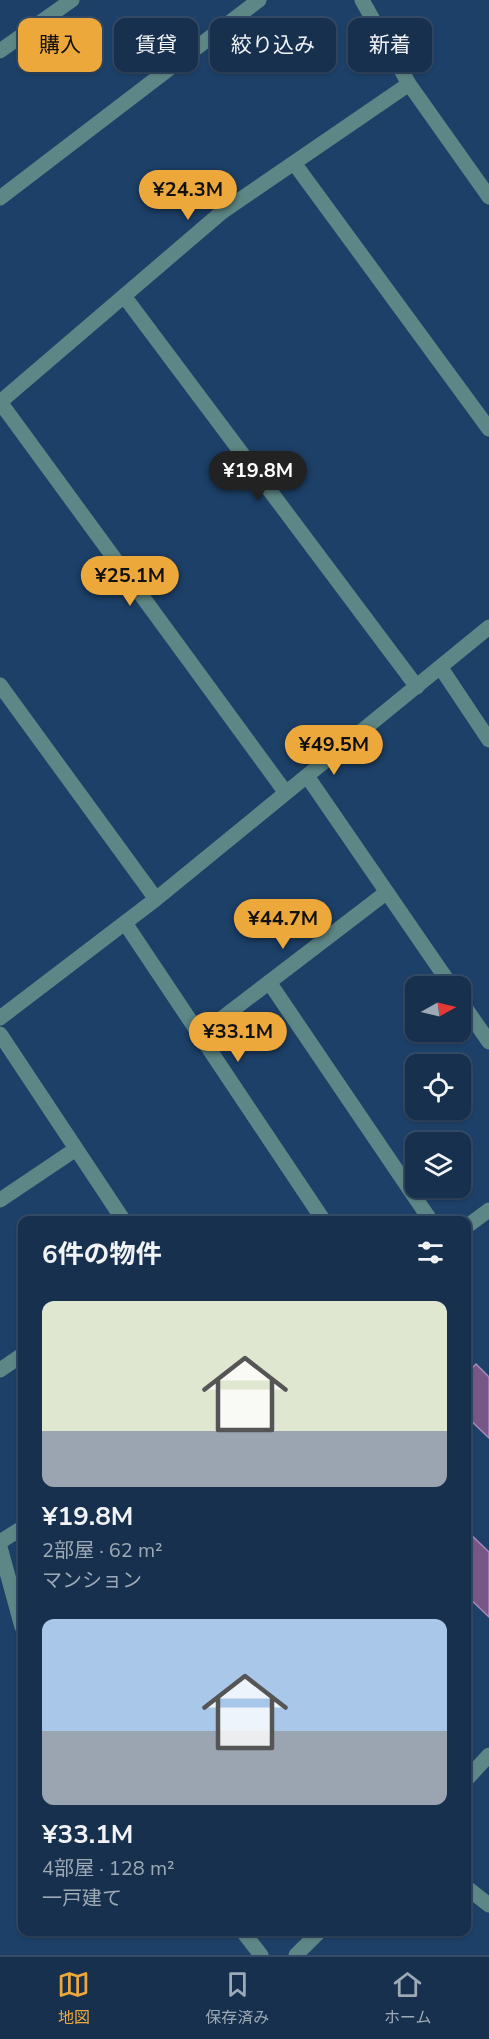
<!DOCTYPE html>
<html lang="ja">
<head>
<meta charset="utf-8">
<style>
  body { margin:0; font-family:"Nunito Sans","Noto Sans JP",sans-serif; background:#1f3855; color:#f1f3f6; height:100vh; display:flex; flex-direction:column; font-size:22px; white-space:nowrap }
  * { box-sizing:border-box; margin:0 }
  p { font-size:20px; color:#9ea9b6 }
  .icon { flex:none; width:33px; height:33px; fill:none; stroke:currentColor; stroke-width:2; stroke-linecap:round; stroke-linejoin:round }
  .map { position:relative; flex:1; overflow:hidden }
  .drawer { position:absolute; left:18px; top:1216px; width:453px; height:720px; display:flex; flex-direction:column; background:#16304e; border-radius:12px; box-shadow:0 2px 4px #0004,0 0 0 2px #354b66 }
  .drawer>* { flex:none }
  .top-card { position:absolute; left:18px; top:18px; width:453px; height:54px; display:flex; gap:12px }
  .needle { width:39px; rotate:82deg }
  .controls { position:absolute; left:405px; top:976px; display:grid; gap:12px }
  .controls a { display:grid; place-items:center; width:66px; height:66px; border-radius:12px; background:#16304e; box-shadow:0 2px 4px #0004,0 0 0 2px #354b66; font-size:30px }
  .price { position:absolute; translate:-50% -51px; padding:0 14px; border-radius:21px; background:#eda83c; color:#111; font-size:20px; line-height:39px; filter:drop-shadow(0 2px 3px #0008) }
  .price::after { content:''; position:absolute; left:50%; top:36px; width:18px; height:14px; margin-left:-9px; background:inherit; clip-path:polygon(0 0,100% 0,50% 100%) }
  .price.active { background:#222; color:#fff }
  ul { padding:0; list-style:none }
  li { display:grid; align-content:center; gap:12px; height:318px; padding:0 24px }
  li span { display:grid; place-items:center; height:186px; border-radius:12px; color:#555 }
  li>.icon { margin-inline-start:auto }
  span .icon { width:108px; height:108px; fill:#fffc; stroke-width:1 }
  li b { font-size:26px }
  h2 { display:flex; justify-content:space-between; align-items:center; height:72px; padding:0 24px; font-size:26px }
  .tag { padding:0 21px; border-radius:12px; background:#16304e; box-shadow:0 2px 4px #0004,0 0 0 2px #354b66; font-size:21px; line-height:54px }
  .tag.active { background:#eda83c; color:#111 }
  .tabs { display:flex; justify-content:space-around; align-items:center; height:84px; border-top:2px solid #354b66; background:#16304e; font-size:16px; color:#9ea9b6 }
  .tabs a { display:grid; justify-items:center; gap:3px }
  .tabs .active { color:#eda83c }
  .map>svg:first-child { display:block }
  .building { fill:#765786; stroke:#aa89bb; stroke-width:1.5 }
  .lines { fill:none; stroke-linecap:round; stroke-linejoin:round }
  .minor { stroke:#5d8786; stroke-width:15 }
</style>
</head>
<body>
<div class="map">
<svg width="489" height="1955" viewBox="0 0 489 1955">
  <rect width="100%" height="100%" fill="#1d4068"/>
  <path class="building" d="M 476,1364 L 489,1377 L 489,1438 L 466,1416 L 466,1374 Z
    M 466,1530 L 489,1552 L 489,1617 L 466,1595 Z"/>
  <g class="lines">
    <path class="minor" d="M 362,0 L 409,84 L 489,197
      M 0,51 L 72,0
      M 294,163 L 489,429
      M 0,198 L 259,0
      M 124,296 L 417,687
      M 0,402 L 222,212 L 409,84
      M 0,402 L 286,793
      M 441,668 L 489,740
      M 0,685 L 156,899
      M 307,776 L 452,987
      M 125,923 L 324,1221
      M 269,982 L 431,1221
      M 460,1000 L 489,1042
      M 0,1018 L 156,899 L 489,627
      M 0,1034 L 124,1221
      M 200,1035 L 387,892
      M 0,1200 L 76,1149
      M 466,1227 L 489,1210
      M 0,1370 L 22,1355
      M 0,1542 L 22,1528
      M 0,1547 L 22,1627
      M 466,1780 L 489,1755
      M 466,1887 L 489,1905
      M 243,1932 L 261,1955
      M 296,1955 L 319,1932"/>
  </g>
</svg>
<div class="controls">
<a><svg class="needle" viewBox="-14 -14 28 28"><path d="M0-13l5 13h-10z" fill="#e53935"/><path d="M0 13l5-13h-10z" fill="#9ea9b6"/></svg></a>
<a><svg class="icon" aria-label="locate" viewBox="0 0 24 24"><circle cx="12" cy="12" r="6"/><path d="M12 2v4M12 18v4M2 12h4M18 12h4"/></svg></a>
<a><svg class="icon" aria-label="layers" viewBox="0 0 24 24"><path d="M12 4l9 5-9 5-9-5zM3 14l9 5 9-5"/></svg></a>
</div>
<b class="price" style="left:188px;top:221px">¥24.3M</b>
<b class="price active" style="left:258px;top:502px">¥19.8M</b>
<b class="price" style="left:130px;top:607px">¥25.1M</b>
<b class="price" style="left:334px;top:776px">¥49.5M</b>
<b class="price" style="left:283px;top:950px">¥44.7M</b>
<b class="price" style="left:238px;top:1063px">¥33.1M</b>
<div class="top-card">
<a class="tag active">購入</a>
<a class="tag">賃貸</a>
<a class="tag">絞り込み</a>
<a class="tag">新着</a>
</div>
<section class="drawer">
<h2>6件の物件<svg class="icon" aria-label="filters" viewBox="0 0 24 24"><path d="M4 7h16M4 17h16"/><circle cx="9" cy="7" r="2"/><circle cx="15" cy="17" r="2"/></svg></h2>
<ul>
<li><span style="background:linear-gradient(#dfe7d0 70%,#9aa5b1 0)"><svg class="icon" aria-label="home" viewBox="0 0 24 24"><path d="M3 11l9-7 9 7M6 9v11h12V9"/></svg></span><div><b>¥19.8M</b><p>2部屋 · 62 m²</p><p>マンション</p></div></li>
<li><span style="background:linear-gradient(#a9c7e8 60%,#9aa5b1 0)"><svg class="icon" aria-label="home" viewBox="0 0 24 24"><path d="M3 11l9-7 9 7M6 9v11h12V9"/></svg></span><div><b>¥33.1M</b><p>4部屋 · 128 m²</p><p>一戸建て</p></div></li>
</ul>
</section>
</div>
<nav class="tabs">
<a class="active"><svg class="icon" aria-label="map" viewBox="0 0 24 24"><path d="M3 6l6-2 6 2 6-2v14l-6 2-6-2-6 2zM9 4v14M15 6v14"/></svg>地図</a>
<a><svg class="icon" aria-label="saved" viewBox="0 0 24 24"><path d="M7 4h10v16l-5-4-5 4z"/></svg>保存済み</a>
<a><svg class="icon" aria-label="home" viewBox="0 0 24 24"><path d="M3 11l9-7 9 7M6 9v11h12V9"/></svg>ホーム</a>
</nav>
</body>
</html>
